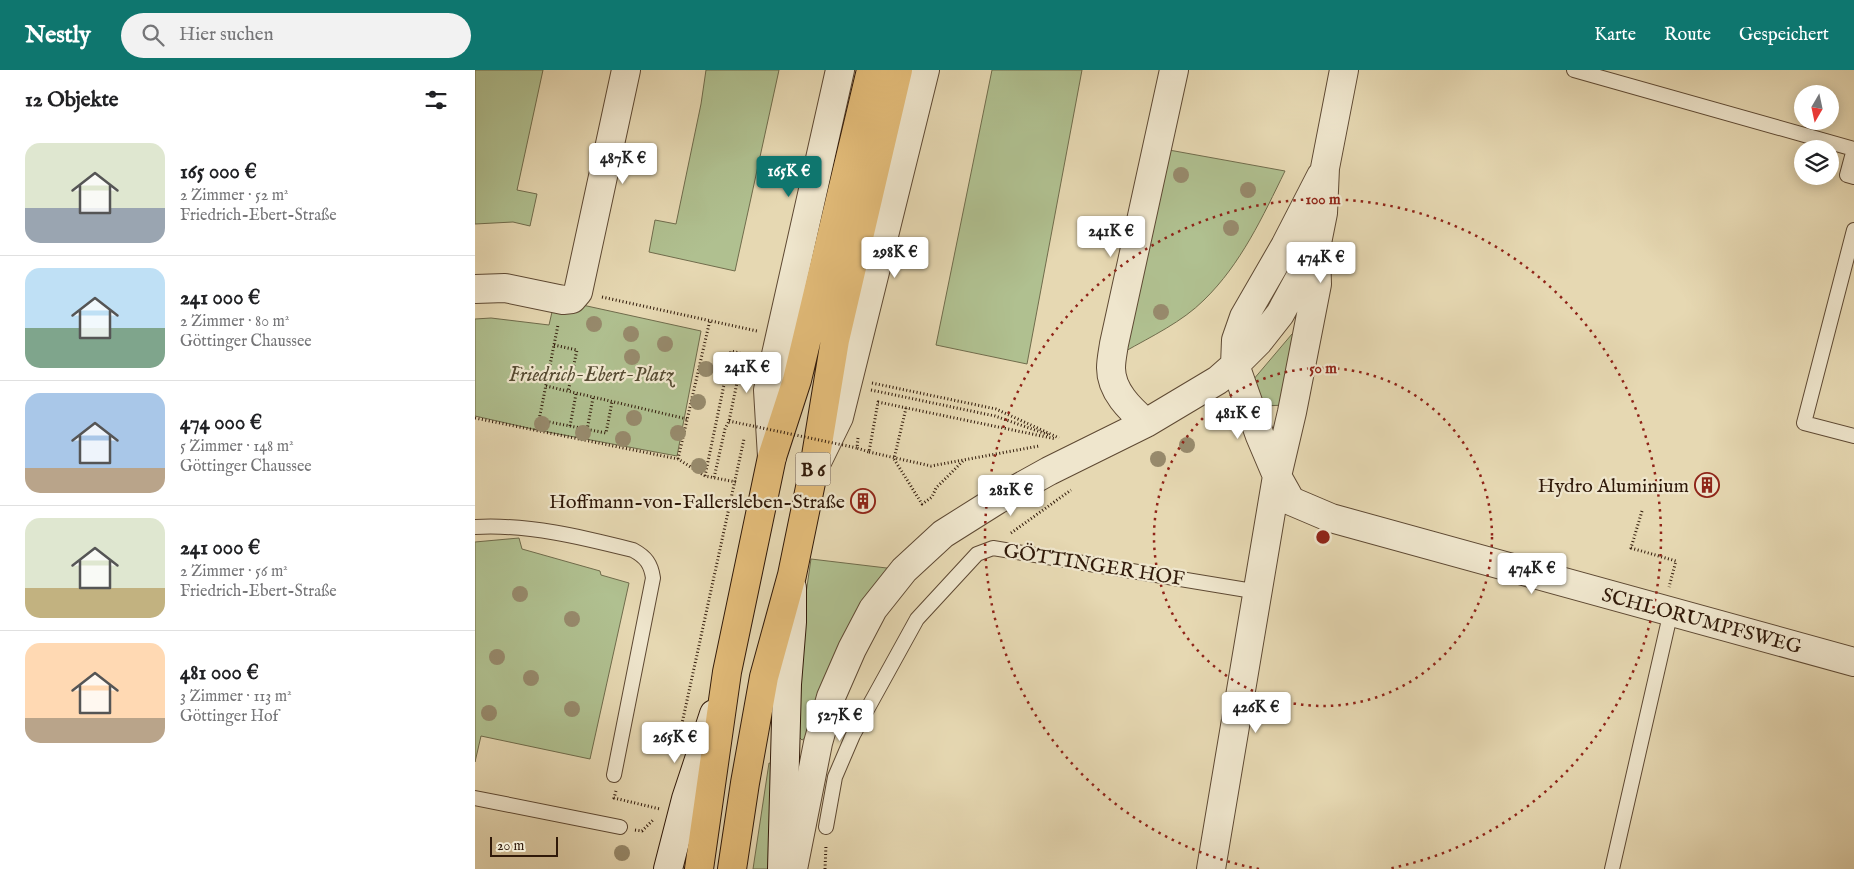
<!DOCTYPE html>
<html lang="de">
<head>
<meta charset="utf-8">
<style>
  body { margin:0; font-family:"IM FELL English",serif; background:#f2f2f2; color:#202124; height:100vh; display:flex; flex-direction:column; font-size:19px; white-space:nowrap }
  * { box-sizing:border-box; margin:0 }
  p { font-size:16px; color:#757577 }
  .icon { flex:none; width:28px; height:28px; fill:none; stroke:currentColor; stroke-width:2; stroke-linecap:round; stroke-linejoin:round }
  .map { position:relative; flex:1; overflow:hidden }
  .panel { display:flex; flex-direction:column; background:#fff; width:475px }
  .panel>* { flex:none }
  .needle { width:32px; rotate:189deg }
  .fabs { position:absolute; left:1319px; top:15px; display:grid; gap:10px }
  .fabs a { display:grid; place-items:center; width:45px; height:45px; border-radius:50%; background:#fff; box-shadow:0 2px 12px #0003; font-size:25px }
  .scale { position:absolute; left:15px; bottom:12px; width:68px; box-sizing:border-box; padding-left:5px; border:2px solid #301909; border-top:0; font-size:14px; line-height:18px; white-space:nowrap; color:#301909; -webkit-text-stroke:4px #efe6cd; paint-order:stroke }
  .price { position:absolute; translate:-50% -42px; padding:0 11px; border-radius:5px; background:#fff; color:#222; font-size:16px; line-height:32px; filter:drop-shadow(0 1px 2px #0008) }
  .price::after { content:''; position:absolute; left:50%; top:30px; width:15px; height:11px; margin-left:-8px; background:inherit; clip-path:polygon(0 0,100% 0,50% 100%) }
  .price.selected { background:#0f766e; color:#fff }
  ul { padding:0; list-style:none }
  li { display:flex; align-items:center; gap:15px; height:125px; padding:0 25px }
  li+li { border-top:1px solid #e0e0e0 }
  li span { display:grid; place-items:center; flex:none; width:140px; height:100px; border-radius:15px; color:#555 }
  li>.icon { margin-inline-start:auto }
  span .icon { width:60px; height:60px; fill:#fffc; stroke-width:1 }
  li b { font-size:21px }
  h2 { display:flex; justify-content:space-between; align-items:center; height:60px; padding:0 25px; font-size:21px }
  header { display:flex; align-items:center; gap:30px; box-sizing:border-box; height:70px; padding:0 25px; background:#0f766e; color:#fff }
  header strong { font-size:24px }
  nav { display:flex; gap:28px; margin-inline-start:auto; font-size:18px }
  .search { width:350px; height:45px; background:#f2f2f2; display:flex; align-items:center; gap:12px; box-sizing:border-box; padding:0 18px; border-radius:28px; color:#757577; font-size:19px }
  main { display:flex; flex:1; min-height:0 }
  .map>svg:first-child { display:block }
  .green { fill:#b0c090; stroke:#706c4c }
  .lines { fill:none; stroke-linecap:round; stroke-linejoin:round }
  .service-casing { stroke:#5e4933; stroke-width:16 }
  .minor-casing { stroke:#5e4933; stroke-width:30 }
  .secondary-casing { stroke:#301909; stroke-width:30 }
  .primary-casing { stroke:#301909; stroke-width:30 }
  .path { stroke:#301909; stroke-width:3; stroke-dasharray:1 2.5; stroke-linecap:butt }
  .service { stroke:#efe6cd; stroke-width:14 }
  .minor { stroke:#efe6cd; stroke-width:28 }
  .secondary { stroke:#efe6cd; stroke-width:28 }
  .primary { stroke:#e3bc79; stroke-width:28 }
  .path-bridge { stroke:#301909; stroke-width:3; stroke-dasharray:1 2.5; stroke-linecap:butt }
  .tree { fill:#978a6c }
  .ring { fill:none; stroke:#8f2418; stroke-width:2.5; stroke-dasharray:2.5 5 }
  .labels { text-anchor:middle; stroke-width:4.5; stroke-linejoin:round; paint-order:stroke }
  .shield { fill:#efe6cd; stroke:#695644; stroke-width:1 }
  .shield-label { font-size:19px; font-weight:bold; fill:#301909 }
  .park-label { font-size:20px; font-style:italic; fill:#564b32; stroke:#efe6cd }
  .poi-label { font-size:20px; fill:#301909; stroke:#efe6cd; text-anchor:end }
  .street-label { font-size:20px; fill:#301909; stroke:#efe6cd }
  .centre { fill:#8f2418; stroke:#efe6cd; stroke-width:2.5 }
  .ring-label { font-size:15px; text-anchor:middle; font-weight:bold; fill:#8f2418; stroke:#efe6cd; stroke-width:4.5; stroke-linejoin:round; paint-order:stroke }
</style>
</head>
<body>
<header>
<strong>Nestly</strong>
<div class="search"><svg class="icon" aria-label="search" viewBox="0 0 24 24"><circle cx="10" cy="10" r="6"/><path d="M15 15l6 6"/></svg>Hier suchen</div>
<nav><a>Karte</a><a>Route</a><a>Gespeichert</a></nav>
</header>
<main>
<section class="panel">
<h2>12 Objekte<svg class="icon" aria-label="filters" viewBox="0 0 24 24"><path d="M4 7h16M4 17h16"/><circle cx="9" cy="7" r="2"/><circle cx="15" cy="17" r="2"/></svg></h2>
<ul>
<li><span style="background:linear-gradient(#dfe7d0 65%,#9aa5b1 0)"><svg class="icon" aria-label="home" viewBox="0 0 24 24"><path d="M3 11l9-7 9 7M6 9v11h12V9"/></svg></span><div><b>165 000 €</b><p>2 Zimmer · 52 m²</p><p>Friedrich-Ebert-Straße</p></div></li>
<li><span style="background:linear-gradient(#bfe0f5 60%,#7fa58c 0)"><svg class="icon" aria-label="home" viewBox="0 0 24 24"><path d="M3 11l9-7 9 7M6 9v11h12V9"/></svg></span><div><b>241 000 €</b><p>2 Zimmer · 80 m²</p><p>Göttinger Chaussee</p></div></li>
<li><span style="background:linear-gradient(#a9c7e8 75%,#b9a48a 0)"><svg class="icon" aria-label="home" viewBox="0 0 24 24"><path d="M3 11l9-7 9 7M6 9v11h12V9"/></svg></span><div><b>474 000 €</b><p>5 Zimmer · 148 m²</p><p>Göttinger Chaussee</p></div></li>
<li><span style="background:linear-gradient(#dfe7d0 70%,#c2b280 0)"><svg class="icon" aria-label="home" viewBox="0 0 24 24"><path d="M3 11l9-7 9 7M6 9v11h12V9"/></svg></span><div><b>241 000 €</b><p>2 Zimmer · 56 m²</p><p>Friedrich-Ebert-Straße</p></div></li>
<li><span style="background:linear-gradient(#ffd9b3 75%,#b9a48a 0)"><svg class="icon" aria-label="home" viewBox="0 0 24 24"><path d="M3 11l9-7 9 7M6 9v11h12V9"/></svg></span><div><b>481 000 €</b><p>3 Zimmer · 113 m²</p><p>Göttinger Hof</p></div></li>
</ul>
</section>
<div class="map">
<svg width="1379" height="799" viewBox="0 0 1379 799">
  <rect width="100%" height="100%" fill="#e6d8b2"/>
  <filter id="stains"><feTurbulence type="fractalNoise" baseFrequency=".004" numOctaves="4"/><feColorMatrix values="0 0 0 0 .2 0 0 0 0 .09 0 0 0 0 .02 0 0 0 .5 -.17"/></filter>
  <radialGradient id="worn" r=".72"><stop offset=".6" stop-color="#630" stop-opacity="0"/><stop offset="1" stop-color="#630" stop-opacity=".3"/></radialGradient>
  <path class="green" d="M 0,0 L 68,0 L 42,120 L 62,124 L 55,156 L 38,152 L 0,154 Z
    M 231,0 L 304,0 L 260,201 L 174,182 L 180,150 L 201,154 L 226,34 Z
    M 517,0 L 607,0 L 552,294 L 461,275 Z
    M 694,80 L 810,101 C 788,146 766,194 729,230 C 707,252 677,266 649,282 Z
    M 80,229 L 226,261 L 202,386 L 62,360 L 0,346 L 0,249 L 16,248 L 74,255 Z
    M 817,264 L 824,272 L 811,335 L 788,336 L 778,310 Z
    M 44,468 L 47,479 L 125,501 L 126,505 L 154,513 L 115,689 L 6,666 L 0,692 L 0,472 Z
    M 336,489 L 420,499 L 335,665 L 327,670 L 320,663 L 327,551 Z
    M 294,693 L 300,694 L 298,799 L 278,799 Z"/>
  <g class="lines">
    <defs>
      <path id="service" d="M 1099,0 L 1379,79
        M 1379,79 L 1372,105 L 1379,107
        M 1379,160 L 1329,353 L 1379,366
        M 0,457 C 54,454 106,467 158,480 C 171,487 176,494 178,508 L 139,705
        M 0,728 L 145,757
        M 351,757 L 360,707 L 378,665 L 442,549 L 502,484 L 518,478 L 784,522
        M 1137,799 L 1196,541"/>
      <path id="minor" d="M 846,106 L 810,176 L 769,247 L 761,270 L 760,295 L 785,366 L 802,406 L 816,431 L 856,448 L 1379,592
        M 0,219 L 30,218 L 88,230 L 97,229 L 103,222 L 151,0
        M 671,353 C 655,339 636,321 636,298 C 636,290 638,281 639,274 L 699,0
        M 297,387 L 293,320 L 365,0
        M 343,390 L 364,347 L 450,0
        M 318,799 L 343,673 L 356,627 L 377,579 L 398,539 L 429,500 L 468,464 L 522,430 L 574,401 L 671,353 L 743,310 L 760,295 L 783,272 L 805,244 L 841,178 L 848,143 L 850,98 L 869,0
        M 736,799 L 802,406 L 817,342 L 842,214 L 841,180"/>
      <path id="secondary" d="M 193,799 L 211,729 L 239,644
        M 307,799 L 312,614 L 317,552 L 317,518"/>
      <path id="primary" d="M 224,799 L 252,602 L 297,387 L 322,310 L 396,0
        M 257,799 L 270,713 L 289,607 L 317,505 L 339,398 L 360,270 L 423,0"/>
    </defs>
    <use href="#service" class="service-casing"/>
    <use href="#minor" class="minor-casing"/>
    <use href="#secondary" class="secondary-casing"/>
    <use href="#primary" class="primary-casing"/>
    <path class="path" d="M 127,227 L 282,261
      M 79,275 L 102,280 L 93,322
      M 397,313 L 521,339 L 584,368
      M 71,316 L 212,349
      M 396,320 L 520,346 L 574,365
      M 431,338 L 419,389 L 447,434 L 457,427 L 461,418 L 489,390
      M 0,348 L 203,389 L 230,406 L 261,412
      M 64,350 L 131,363 L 137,332
      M 95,356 L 101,324
      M 62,360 L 83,255
      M 112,360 L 118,328
      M 383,368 L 382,378 L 394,382 L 403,332 L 581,369
      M 394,382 L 456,396 L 564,376
      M 203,389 L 235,250
      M 230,406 L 256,281 L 268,284 L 254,351 L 250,359 L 239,408
      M 1167,441 L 1156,478 L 1201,491 L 1194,517
      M 536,463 L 596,420
      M 206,658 L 269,369
      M 141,721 L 139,728 L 185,739
      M 160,760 L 167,761 L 179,749
      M 350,799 L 351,775"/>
    <use href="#service" class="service"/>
    <use href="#minor" class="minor"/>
    <use href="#secondary" class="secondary"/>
    <use href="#primary" class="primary"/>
    <path class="path-bridge" d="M 254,351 L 382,378"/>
  </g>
  <g class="tree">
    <circle cx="706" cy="105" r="8"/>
    <circle cx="773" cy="120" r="8"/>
    <circle cx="756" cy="158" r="8"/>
    <circle cx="686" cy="242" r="8"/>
    <circle cx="119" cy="254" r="8"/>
    <circle cx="156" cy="264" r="8"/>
    <circle cx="190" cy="274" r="8"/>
    <circle cx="157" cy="287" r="8"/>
    <circle cx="231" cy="299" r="8"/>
    <circle cx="223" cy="332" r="8"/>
    <circle cx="159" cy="348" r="8"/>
    <circle cx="67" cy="354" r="8"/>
    <circle cx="108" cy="363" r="8"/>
    <circle cx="203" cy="363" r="8"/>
    <circle cx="148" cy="369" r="8"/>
    <circle cx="712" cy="375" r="8"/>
    <circle cx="683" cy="389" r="8"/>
    <circle cx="224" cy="396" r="8"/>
    <circle cx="45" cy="524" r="8"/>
    <circle cx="97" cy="549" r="8"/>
    <circle cx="22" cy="587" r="8"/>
    <circle cx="56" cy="608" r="8"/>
    <circle cx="97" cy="639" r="8"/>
    <circle cx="14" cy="643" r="8"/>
    <circle cx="147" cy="783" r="8"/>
  </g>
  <g class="ring">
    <circle cx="848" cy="467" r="169"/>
    <path d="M784 799A338 338 0 1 1 912 799"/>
  </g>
  <defs>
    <symbol id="building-ring" viewBox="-11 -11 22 22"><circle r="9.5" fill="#efe6cd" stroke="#8f2418" stroke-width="1.5"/><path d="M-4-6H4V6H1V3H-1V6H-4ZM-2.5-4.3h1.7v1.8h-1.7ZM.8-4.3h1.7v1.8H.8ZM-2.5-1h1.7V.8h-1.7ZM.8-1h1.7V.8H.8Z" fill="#8f2418"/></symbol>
  </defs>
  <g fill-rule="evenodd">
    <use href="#building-ring" x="1218" y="401" width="28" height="28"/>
    <use href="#building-ring" x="374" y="417" width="28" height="28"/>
  </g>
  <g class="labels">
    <rect class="shield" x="320.5" y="382.5" width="35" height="33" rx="4"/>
    <g class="shield-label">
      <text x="338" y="406">B 6</text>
    </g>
    <g class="park-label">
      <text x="116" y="311">Friedrich-Ebert-Platz</text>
    </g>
    <g class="poi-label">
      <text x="1214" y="422">Hydro Aluminium</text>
      <text x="370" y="438">Hoffmann-von-Fallersleben-Straße</text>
    </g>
    <g class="street-label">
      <text transform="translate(619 494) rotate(9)" y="7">GÖTTINGER HOF</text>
      <text transform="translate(1227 550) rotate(15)" y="7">SCHLORUMPFSWEG</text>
    </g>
  </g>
  <circle cx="848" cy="467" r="8" class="centre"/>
  <g class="ring-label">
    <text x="848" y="134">100 m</text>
    <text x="848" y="303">50 m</text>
  </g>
  <rect width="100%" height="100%" filter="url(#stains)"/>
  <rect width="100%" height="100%" fill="url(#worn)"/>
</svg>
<div class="fabs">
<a><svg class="needle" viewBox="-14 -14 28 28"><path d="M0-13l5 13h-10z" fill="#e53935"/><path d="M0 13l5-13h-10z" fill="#757577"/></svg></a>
<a><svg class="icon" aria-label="layers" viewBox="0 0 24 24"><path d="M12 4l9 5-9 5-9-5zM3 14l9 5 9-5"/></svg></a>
</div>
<div class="scale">20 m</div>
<b class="price" style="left:148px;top:115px">487K €</b>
<b class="price selected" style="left:314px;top:128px">165K €</b>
<b class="price" style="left:636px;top:188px">241K €</b>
<b class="price" style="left:420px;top:209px">298K €</b>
<b class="price" style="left:846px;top:214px">474K €</b>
<b class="price" style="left:272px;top:324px">241K €</b>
<b class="price" style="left:763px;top:370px">481K €</b>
<b class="price" style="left:536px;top:447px">281K €</b>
<b class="price" style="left:1057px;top:525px">474K €</b>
<b class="price" style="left:781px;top:664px">426K €</b>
<b class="price" style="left:365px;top:672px">527K €</b>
<b class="price" style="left:200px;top:694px">265K €</b>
</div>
</main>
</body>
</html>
